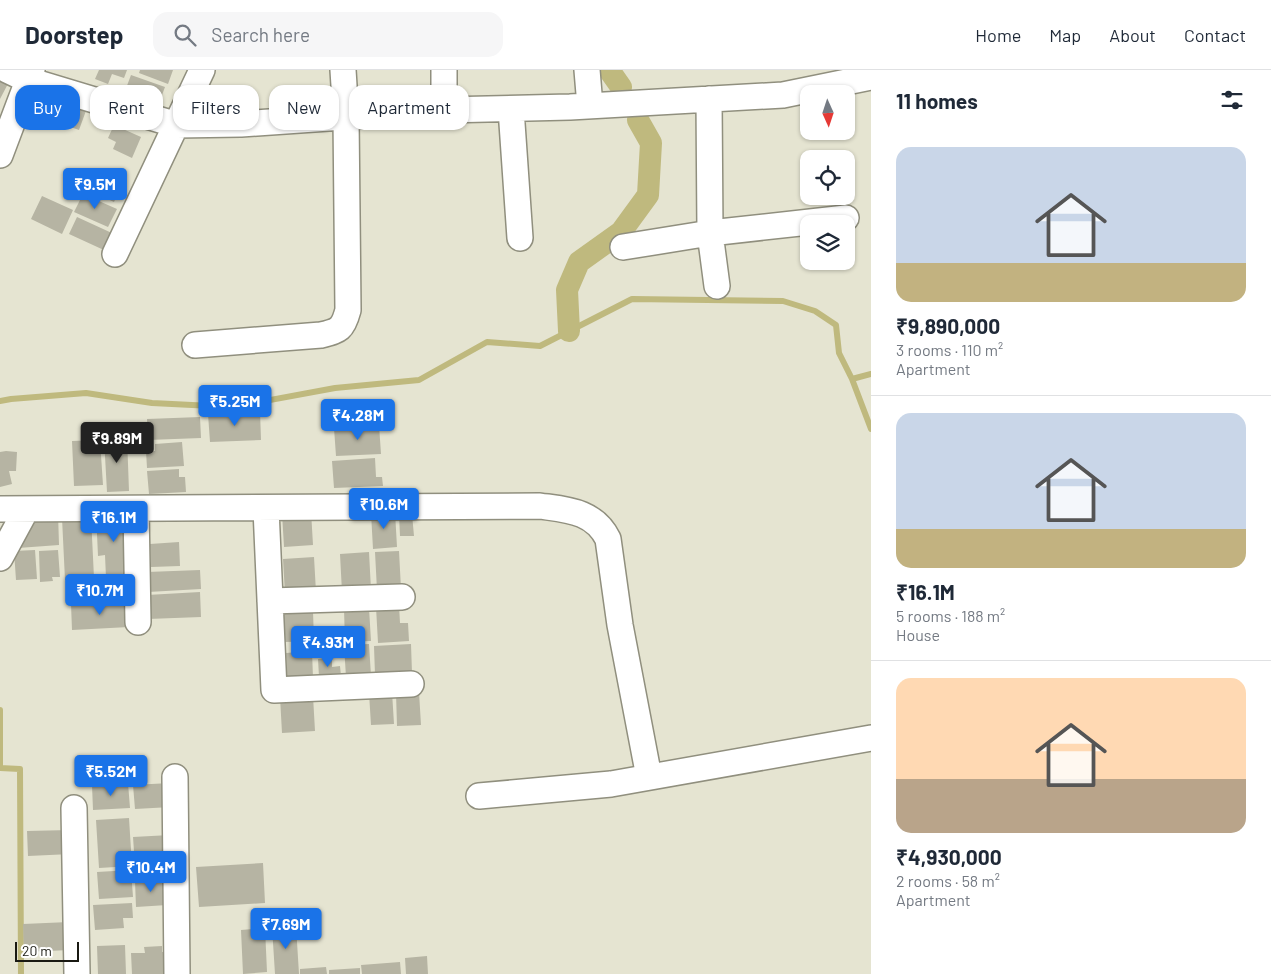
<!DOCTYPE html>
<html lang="en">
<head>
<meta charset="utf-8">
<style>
  body { margin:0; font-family:Barlow,sans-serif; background:#f6f6f7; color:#1f2937; height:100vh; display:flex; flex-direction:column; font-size:19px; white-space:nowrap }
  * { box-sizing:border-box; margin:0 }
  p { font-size:16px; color:#747a83 }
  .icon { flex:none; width:28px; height:28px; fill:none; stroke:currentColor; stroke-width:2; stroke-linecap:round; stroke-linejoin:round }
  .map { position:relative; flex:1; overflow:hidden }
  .details { display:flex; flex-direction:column; background:#fff; width:400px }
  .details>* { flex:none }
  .guide { position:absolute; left:15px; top:15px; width:475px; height:45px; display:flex; gap:10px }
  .needle { width:32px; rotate:177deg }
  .fabs { position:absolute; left:800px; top:15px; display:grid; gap:10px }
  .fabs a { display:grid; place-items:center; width:55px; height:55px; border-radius:10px; background:#fff; box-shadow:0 1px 4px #0004; font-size:25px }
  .scale { position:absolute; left:15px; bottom:12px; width:64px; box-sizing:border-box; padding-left:5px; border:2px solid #191912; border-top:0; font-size:14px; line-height:18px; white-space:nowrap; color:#191912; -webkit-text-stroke:4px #fff; paint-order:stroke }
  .price { position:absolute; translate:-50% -42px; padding:0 11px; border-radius:5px; background:#1a73e8; color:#fff; font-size:16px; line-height:32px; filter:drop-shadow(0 1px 2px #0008) }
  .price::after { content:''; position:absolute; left:50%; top:30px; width:15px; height:11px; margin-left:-8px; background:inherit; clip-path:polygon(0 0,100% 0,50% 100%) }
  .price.selected { background:#222; color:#fff }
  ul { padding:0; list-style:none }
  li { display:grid; align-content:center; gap:10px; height:265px; padding:0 25px }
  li+li { border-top:1px solid #e0e1e3 }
  li span { display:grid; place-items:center; height:155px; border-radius:15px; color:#555 }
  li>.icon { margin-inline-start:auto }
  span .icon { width:90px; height:90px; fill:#fffc; stroke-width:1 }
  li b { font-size:21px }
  h2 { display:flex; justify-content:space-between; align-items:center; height:60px; padding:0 25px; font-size:21px }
  .chip { padding:0 18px; border-radius:15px; background:#fff; box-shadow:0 1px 4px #0004; font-size:18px; line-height:45px }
  .chip.selected { background:#1a73e8; color:#fff }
  header { display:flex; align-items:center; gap:30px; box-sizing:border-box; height:70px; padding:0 25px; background:#fff; border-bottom:1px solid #e0e1e3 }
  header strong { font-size:24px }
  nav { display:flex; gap:28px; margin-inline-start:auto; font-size:18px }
  .search { width:350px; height:45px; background:#f6f6f7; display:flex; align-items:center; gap:12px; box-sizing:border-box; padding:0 18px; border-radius:15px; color:#747a83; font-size:19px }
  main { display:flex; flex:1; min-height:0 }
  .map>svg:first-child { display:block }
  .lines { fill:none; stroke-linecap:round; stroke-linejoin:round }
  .stream { stroke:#bfb97e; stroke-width:6 }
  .canal { stroke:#bfb97e; stroke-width:22 }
  .building { fill:#b6b4a3 }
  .street-casing { stroke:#908f7e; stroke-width:28 }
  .street { stroke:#fff; stroke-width:25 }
</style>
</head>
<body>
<header>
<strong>Doorstep</strong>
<div class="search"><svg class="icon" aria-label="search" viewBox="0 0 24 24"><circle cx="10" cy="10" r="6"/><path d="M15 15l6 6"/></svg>Search here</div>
<nav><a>Home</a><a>Map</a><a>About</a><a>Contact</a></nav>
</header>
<main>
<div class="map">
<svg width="871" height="904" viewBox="0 0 871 904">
  <rect width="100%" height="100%" fill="#e5e4d1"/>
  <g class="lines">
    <path class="stream" d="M 852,309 L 871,359
      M 0,331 L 11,329 L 86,323 L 152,333 L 232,337 L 335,318 L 419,310 L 487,272 L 540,276 L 632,229 L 783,231 L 815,241 L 836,255 L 839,283 L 852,309 L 871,304
      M 0,640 L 0,698 L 20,699 L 21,904"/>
    <path class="canal" d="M 609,0 L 621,17
      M 569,261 L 567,220 L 579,192 L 621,162 L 648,125 L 651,73 L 638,50"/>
  </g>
  <path class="building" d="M 99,0 L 127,0 L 124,8 L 112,4 L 108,14 L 95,9 Z
    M 140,0 L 173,0 L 168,14 L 139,3 Z
    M 0,2 L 11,8 L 0,29 Z
    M 131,5 L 165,17 L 156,41 L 122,29 Z
    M 55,26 L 87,38 L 79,60 L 46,48 Z
    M 114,55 L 141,67 L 132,88 L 113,79 L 116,72 L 108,68 Z
    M 88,98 L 122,114 L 114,132 L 79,116 Z
    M 83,124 L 117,139 L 108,157 L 74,142 Z
    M 42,126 L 73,140 L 62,164 L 31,149 Z
    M 77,147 L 114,164 L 106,181 L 69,164 Z
    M 260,341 L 261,370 L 210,372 L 208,344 Z
    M 200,347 L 201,368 L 148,370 L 147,349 Z
    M 379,355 L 381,384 L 336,386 L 334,358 Z
    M 127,367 L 129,421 L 107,422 L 104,368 Z
    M 100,370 L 103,415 L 74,416 L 72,371 Z
    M 182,372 L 184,396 L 147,398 L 146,381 L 155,381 L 155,374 Z
    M 6,381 L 17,382 L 16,401 L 9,401 L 12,414 L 0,417 L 0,382 Z
    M 375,388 L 376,407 L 382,407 L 383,416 L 334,418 L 332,391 Z
    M 179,399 L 179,407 L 185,407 L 186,422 L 149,424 L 147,401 Z
    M 126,440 L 130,507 L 106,508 L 105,485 L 98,486 L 96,442 Z
    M 311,441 L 313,475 L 284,477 L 282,443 Z
    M 395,442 L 397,477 L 373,479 L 371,443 Z
    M 58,443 L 59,475 L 18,478 L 30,444 Z
    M 412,444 L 414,466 L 400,466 L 399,445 Z
    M 91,446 L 94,508 L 65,510 L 62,448 Z
    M 179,472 L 180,496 L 151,497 L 150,474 Z
    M 35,480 L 37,509 L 16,510 L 14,481 Z
    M 58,480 L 60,507 L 52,507 L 53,511 L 40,512 L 39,481 Z
    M 399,481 L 401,519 L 377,520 L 375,482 Z
    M 369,482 L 371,520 L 342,522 L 340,484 Z
    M 314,487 L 316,522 L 285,524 L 283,489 Z
    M 200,500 L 201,519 L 148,522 L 147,502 Z
    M 200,522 L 201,547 L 148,549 L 147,525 Z
    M 128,531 L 129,557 L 72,560 L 71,534 Z
    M 399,535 L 400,553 L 408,553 L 409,571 L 378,573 L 376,537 Z
    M 369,538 L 371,571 L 345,572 L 344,539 Z
    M 313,541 L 314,571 L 285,572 L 284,543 Z
    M 369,574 L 371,606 L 346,607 L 344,575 Z
    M 411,574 L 412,603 L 375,605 L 374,576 Z
    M 312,581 L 313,608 L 287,609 L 286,583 Z
    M 332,588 L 332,597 L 340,596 L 341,606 L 319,607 L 318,589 Z
    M 392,622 L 394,654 L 371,655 L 369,623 Z
    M 419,622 L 421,655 L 397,656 L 396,623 Z
    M 313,626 L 315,661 L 282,663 L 280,627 Z
    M 128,713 L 130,738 L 93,740 L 92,715 Z
    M 170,713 L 171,737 L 135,739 L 133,715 Z
    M 129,748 L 132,796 L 99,798 L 96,750 Z
    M 70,760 L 71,784 L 28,786 L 27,761 Z
    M 170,765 L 171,794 L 135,796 L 133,767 Z
    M 263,793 L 265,833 L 199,837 L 196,797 Z
    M 131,800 L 133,827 L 99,829 L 97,802 Z
    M 166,809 L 167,835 L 136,837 L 135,811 Z
    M 132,833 L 133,848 L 123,848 L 124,858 L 95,860 L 93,835 Z
    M 69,852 L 70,880 L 24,882 L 23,854 Z
    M 296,856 L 299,904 L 275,904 L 272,857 Z
    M 265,858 L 267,902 L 243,904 L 241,860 Z
    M 125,875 L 126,904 L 98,904 L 97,876 Z
    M 162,876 L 162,882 L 171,881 L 172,904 L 132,904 L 131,883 L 145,883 L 144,877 Z
    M 427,886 L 428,904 L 406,904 L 405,888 Z
    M 400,892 L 401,904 L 362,904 L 361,895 Z
    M 326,897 L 327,904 L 300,904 L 300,899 Z
    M 360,898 L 360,904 L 329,904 L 329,900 Z"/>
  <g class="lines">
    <defs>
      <path id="street" d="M 7,0 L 28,10 L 177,55 L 241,54 L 444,40 L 570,37 L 783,25 L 871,7
        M 444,0 L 444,40
        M 587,0 L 590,36
        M 709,29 L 710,163 L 717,216
        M 511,39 L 520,168
        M 0,85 L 32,0
        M 623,177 L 710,163 L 846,148
        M 115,184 L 202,0
        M 195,275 L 321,265 C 339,261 343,259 348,240 L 346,47 L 343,0
        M 0,439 L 540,436 C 568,440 594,441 608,469 L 620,555 L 649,707
        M 136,439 L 138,552
        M 266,439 L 274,620 L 411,614
        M 0,488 L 26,440
        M 270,531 L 402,527
        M 175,707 L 177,904
        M 479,726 L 611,714 L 871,668
        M 74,738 L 77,904"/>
    </defs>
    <use href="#street" class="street-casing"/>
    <use href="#street" class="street"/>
  </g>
</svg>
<div class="fabs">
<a><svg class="needle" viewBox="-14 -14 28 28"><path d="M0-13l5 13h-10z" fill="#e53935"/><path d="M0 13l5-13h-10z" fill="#747a83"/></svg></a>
<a><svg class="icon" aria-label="locate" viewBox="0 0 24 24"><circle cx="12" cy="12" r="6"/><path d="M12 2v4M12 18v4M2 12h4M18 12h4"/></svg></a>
<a><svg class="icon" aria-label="layers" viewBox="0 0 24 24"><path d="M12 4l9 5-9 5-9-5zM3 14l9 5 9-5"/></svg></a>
</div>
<div class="scale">20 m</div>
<b class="price" style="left:95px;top:140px">₹9.5M</b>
<b class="price" style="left:235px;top:357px">₹5.25M</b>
<b class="price" style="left:358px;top:371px">₹4.28M</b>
<b class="price selected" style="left:117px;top:394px">₹9.89M</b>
<b class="price" style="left:384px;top:460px">₹10.6M</b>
<b class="price" style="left:114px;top:473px">₹16.1M</b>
<b class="price" style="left:100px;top:546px">₹10.7M</b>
<b class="price" style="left:328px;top:598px">₹4.93M</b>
<b class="price" style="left:111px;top:727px">₹5.52M</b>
<b class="price" style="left:151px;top:823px">₹10.4M</b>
<b class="price" style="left:286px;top:880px">₹7.69M</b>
<div class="guide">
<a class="chip selected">Buy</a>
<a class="chip">Rent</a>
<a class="chip">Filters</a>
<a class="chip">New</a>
<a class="chip">Apartment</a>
</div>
</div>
<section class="details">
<h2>11 homes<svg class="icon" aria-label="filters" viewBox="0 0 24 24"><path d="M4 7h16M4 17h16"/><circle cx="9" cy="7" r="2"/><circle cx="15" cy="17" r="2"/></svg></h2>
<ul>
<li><span style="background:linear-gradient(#c9d6e8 75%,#c2b280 0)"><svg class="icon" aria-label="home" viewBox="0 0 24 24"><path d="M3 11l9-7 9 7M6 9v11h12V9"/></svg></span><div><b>₹9,890,000</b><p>3 rooms · 110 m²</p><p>Apartment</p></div></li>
<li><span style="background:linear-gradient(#c9d6e8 75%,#c2b280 0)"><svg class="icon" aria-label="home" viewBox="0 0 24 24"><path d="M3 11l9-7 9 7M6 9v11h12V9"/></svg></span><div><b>₹16.1M</b><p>5 rooms · 188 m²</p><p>House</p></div></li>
<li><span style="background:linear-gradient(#ffd9b3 65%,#b9a48a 0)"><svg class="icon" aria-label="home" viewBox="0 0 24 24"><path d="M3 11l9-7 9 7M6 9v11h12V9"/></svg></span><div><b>₹4,930,000</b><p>2 rooms · 58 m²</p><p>Apartment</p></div></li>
</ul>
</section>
</main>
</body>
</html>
